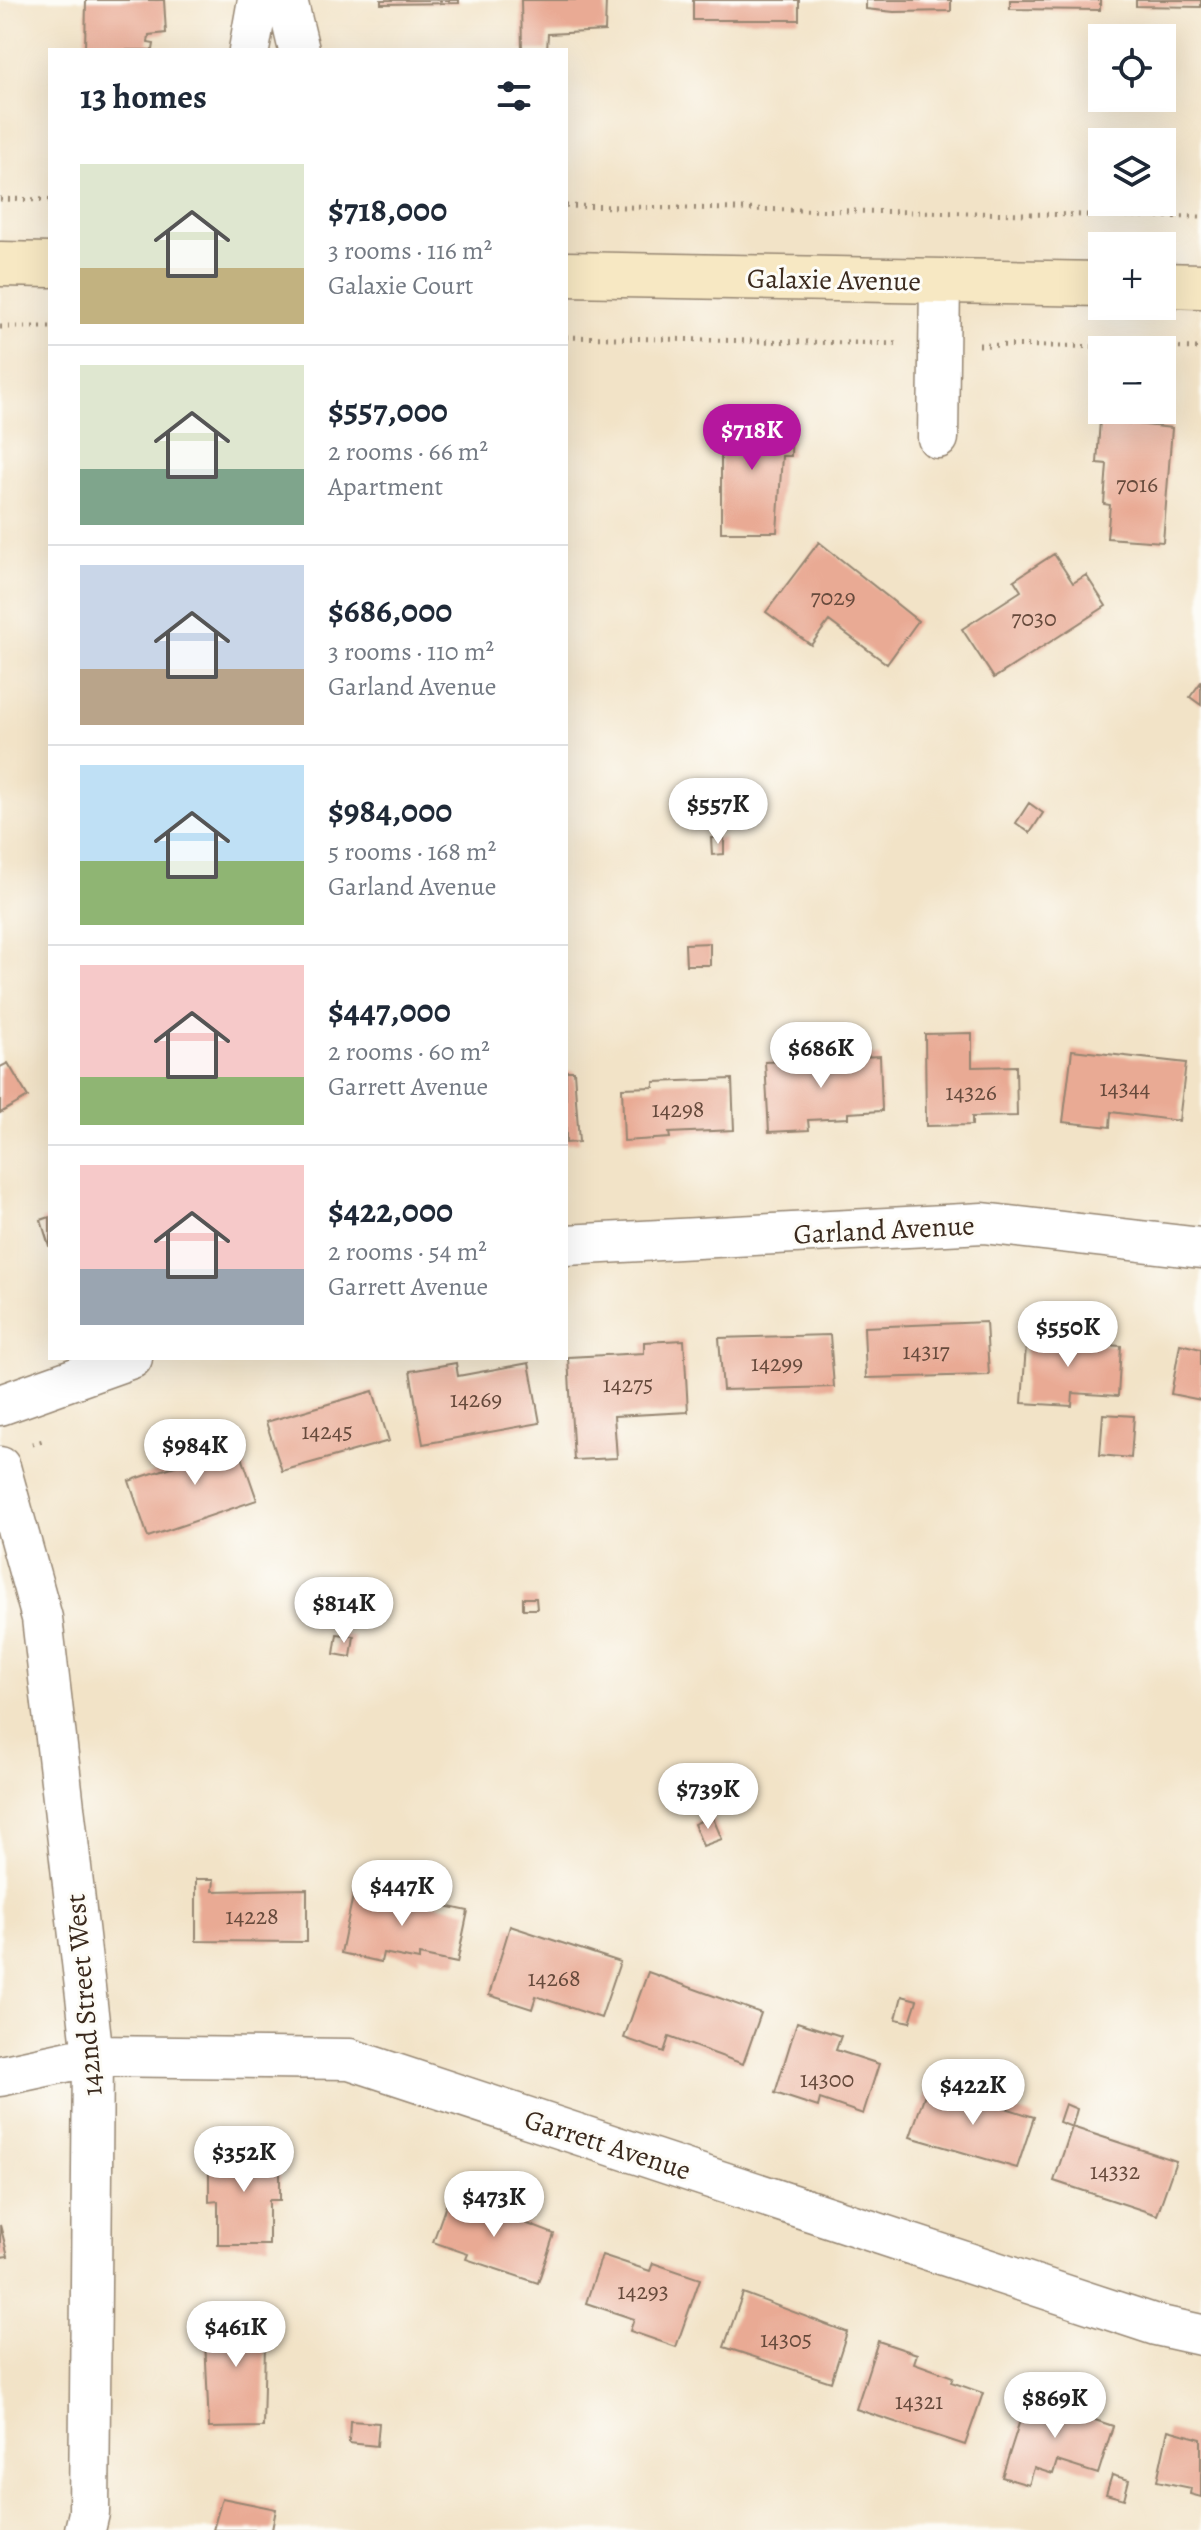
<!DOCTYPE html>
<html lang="en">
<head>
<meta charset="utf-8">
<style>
  body { margin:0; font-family:Alegreya,serif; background:#f2f2f3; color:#1f2937; height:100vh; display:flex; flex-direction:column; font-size:30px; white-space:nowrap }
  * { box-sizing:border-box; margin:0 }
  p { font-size:26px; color:#747a83 }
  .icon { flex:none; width:44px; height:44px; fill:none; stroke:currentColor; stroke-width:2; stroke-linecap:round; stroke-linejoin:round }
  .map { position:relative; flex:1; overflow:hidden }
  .side { position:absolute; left:48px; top:48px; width:520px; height:1312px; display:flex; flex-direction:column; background:#fff; border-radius:0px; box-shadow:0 8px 32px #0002 }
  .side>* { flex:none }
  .controls { position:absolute; left:1088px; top:24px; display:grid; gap:16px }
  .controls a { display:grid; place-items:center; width:88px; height:88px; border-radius:0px; background:#fff; box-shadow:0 8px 32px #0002; font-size:40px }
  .price { position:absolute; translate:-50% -68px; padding:0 18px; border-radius:28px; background:#fff; color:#222; font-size:26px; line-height:52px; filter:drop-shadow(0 2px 4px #0008) }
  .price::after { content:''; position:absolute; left:50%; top:48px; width:24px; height:18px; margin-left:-12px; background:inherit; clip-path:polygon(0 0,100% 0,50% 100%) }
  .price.selected { background:#b5179e; color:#fff }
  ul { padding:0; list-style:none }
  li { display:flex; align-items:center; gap:24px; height:200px; padding:0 32px }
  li+li { border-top:2px solid #e0e1e3 }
  li span { display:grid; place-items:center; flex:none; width:224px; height:160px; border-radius:0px; color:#555 }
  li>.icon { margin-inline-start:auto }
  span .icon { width:96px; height:96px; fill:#fffc; stroke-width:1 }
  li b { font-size:34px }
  h2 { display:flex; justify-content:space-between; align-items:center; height:96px; padding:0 32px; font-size:34px }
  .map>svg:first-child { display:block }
  .building { fill:#e9aa94 }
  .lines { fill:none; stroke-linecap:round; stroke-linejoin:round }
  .street-casing { stroke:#968672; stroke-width:43 }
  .secondary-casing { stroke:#968672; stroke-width:47 }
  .path { stroke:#968672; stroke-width:5; stroke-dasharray:2 6; stroke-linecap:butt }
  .street { stroke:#fff; stroke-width:40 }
  .secondary { stroke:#f7e8c3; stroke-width:44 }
  .labels { text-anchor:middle; stroke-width:6; stroke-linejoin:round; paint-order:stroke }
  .number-label { font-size:24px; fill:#664a3c }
  .street-label { font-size:28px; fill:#3b2a1e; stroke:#fdfcf7 }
</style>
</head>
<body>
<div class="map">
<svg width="1201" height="2530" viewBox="0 0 1201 2530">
  <rect width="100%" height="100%" fill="#fdfcf7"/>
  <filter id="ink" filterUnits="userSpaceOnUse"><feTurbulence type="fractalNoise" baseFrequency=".0125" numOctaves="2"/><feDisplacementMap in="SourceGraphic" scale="16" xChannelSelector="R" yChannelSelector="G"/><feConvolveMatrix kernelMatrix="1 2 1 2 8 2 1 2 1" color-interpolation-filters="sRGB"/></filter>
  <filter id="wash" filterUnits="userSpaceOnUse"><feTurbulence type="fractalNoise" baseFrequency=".006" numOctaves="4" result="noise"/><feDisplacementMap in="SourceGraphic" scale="32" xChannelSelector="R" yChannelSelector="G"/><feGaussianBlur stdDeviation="1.8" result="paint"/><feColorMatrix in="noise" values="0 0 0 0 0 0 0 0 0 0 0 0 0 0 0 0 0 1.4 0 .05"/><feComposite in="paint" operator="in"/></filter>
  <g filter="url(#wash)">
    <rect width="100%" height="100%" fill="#f2e3c7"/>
    <g id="blocks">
      <path class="building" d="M 86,0 L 164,0 L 166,33 L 149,35 L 148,43 L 154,44 L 153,50 L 85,50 Z
        M 381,0 L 459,0 L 459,3 L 381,4 Z
        M 521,0 L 606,0 L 605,31 L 548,34 L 547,50 L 522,50 Z
        M 693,0 L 799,0 L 799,20 L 693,20 Z
        M 866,0 L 951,0 L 951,11 L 894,12 L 866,9 Z
        M 1010,0 L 1100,0 L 1100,10 L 1010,9 Z
        M 1136,0 L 1201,0 L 1201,7 L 1136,6 Z
        M 721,418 L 792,419 L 791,456 L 782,456 L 777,532 L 721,532 Z
        M 1100,420 L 1172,428 L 1163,542 L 1107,538 L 1110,505 L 1104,504 L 1107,464 L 1097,463 Z
        M 819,542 L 918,621 L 887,664 L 829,621 L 811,645 L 766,612 Z
        M 1054,554 L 1073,583 L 1086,575 L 1106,606 L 994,678 L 962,629 L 1021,591 L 1014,580 Z
        M 1201,682 L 1201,705 L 1190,697 Z
        M 1029,803 L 1043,813 L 1030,833 L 1016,823 Z
        M 711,838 L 724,838 L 724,854 L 712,855 Z
        M 710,943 L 710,965 L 686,965 L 685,944 Z
        M 972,1033 L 972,1067 L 1016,1066 L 1017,1116 L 972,1117 L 972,1125 L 926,1126 L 925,1034 Z
        M 1072,1050 L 1186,1063 L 1179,1121 L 1111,1112 L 1110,1127 L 1063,1122 Z
        M 880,1056 L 882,1111 L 848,1113 L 848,1118 L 808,1120 L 809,1130 L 769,1132 L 765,1062 Z
        M 8,1063 L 28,1097 L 0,1113 L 0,1067 Z
        M 566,1071 L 574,1071 L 579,1142 L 566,1143 Z
        M 732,1079 L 734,1130 L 669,1133 L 670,1138 L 624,1141 L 622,1088 L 654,1087 L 654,1082 Z
        M 50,1217 L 50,1246 L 49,1246 L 41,1220 Z
        M 986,1322 L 989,1375 L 866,1378 L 864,1327 Z
        M 1027,1331 L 1077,1334 L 1076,1343 L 1121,1346 L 1118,1396 L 1073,1393 L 1072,1406 L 1022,1403 Z
        M 830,1335 L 834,1387 L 723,1390 L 719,1338 Z
        M 684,1340 L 688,1412 L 614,1416 L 617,1458 L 574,1460 L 568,1357 L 644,1353 L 644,1342 Z
        M 1180,1344 L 1201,1349 L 1201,1400 L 1171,1394 Z
        M 456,1363 L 458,1376 L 529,1363 L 540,1423 L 423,1444 L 410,1371 Z
        M 373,1391 L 389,1441 L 282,1471 L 266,1422 Z
        M 1103,1414 L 1134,1416 L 1131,1458 L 1100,1455 Z
        M 233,1431 L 257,1500 L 148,1537 L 129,1481 L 196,1459 L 191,1445 Z
        M 523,1598 L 536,1598 L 537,1609 L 523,1609 Z
        M 337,1634 L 354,1636 L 351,1657 L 334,1654 Z
        M 712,1816 L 722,1839 L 703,1846 L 694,1824 Z
        M 196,1879 L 214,1879 L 213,1891 L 307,1889 L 307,1942 L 196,1941 Z
        M 355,1886 L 468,1911 L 457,1963 L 419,1955 L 419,1960 L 383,1953 L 381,1962 L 341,1953 Z
        M 510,1926 L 620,1962 L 601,2018 L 536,1996 L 532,2009 L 489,1995 Z
        M 648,1972 L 761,2013 L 743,2064 L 669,2037 L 664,2052 L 624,2038 Z
        M 902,1996 L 917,2000 L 910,2022 L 896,2019 Z
        M 797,2022 L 841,2036 L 836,2050 L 879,2064 L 863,2114 L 820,2099 L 818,2107 L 775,2093 Z
        M 927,2088 L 960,2099 L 961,2094 L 1034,2117 L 1017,2168 L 910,2137 Z
        M 1065,2104 L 1077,2109 L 1072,2127 L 1059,2122 Z
        M 1072,2127 L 1176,2161 L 1157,2215 L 1054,2181 Z
        M 280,2151 L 280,2200 L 269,2200 L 269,2245 L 218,2245 L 218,2201 L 209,2202 L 209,2152 Z
        M 450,2194 L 554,2234 L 538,2283 L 466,2259 L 468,2254 L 433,2242 Z
        M 0,2225 L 8,2256 L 0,2257 Z
        M 602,2255 L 650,2271 L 653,2263 L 700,2279 L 676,2347 L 630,2331 L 634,2319 L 586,2303 Z
        M 743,2293 L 847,2332 L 831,2382 L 724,2347 Z
        M 273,2316 L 273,2344 L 265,2344 L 263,2427 L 209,2428 L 204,2317 Z
        M 878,2341 L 917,2354 L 914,2363 L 953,2377 L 951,2382 L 983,2393 L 965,2445 L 856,2409 Z
        M 1029,2392 L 1073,2406 L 1071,2412 L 1113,2426 L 1098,2474 L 1057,2461 L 1053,2474 L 1034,2468 L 1029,2485 L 1002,2477 Z
        M 350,2421 L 379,2423 L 377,2446 L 349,2443 Z
        M 1168,2430 L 1201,2439 L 1201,2497 L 1190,2494 L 1191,2488 L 1157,2481 Z
        M 1112,2475 L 1129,2480 L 1124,2499 L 1106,2494 Z
        M 222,2498 L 276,2509 L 272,2530 L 213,2530 Z"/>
    </g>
  </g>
  <g filter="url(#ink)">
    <use href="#blocks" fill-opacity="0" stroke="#968672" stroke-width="2"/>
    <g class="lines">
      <defs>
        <path id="street" d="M 287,0 L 299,50
          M 249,50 L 258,0
          M 938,438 L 940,281
          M 566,1245 L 983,1223 L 1201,1248
          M 0,1405 L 132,1358
          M 0,1467 L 42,1618 L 93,2056 L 89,2513 L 85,2530
          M 0,2076 L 93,2056 L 350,2059 L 1156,2325 L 1201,2335"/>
        <path id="secondary" d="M 0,264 L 50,265
          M 566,274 L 1102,284
          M 1162,285 L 1201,286"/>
      </defs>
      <use href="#street" class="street-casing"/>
      <use href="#secondary" class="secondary-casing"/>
      <path class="path" d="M 0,199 L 50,200
        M 566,206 L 1201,217
        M 0,327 L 50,327
        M 566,337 L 901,344
        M 979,345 L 1201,348
        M 32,1444 L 43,1441"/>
      <use href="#street" class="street"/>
      <use href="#secondary" class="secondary"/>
    </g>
  </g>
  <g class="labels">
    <g class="number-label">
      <text x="1137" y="492">7016</text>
      <text x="833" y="605">7029</text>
      <text x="1034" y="626">7030</text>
      <text x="1125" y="1096">14344</text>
      <text x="971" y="1100">14326</text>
      <text x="678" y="1117">14298</text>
      <text x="926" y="1359">14317</text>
      <text x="777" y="1371">14299</text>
      <text x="628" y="1392">14275</text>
      <text x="476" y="1407">14269</text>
      <text x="327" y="1439">14245</text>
      <text x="252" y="1924">14228</text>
      <text x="554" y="1986">14268</text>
      <text x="827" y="2087">14300</text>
      <text x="1115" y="2179">14332</text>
      <text x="643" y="2299">14293</text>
      <text x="786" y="2347">14305</text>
      <text x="919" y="2409">14321</text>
    </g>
    <g class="street-label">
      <text transform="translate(834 279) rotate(1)" y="10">Galaxie Avenue</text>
      <text transform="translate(884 1229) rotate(-3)" y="10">Garland Avenue</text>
      <text transform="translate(83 1995) rotate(-95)" y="10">142nd Street West</text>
      <text transform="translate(608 2144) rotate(18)" y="10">Garrett Avenue</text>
    </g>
  </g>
</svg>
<div class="controls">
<a><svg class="icon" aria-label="locate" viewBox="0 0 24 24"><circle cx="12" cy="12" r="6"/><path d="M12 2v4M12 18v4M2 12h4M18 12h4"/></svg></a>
<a><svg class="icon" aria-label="layers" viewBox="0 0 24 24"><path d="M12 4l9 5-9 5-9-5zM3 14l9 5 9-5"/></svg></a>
<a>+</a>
<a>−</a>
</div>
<b class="price selected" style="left:752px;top:472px">$718K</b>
<b class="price" style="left:718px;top:846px">$557K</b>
<b class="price" style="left:821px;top:1090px">$686K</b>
<b class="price" style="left:1068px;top:1369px">$550K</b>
<b class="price" style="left:195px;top:1487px">$984K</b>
<b class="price" style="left:344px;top:1645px">$814K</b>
<b class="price" style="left:708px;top:1831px">$739K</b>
<b class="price" style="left:402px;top:1928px">$447K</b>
<b class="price" style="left:973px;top:2127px">$422K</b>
<b class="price" style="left:244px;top:2194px">$352K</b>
<b class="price" style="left:494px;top:2239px">$473K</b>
<b class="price" style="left:236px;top:2369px">$461K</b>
<b class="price" style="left:1055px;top:2440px">$869K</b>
<section class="side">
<h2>13 homes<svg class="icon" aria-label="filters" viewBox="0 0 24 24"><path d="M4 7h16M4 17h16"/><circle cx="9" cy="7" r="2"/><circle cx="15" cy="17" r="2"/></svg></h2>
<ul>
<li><span style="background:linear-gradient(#dfe7d0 65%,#c2b280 0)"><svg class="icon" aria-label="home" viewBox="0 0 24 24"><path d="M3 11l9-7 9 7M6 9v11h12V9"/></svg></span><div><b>$718,000</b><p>3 rooms · 116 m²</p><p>Galaxie Court</p></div></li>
<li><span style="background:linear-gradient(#dfe7d0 65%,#7fa58c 0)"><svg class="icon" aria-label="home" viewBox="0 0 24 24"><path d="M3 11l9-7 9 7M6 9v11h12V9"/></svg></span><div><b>$557,000</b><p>2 rooms · 66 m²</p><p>Apartment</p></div></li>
<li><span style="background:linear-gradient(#c9d6e8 65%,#b9a48a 0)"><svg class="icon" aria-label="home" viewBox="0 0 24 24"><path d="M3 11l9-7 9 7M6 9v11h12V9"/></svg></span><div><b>$686,000</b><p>3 rooms · 110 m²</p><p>Garland Avenue</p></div></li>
<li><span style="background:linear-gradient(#bfe0f5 60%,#8fb573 0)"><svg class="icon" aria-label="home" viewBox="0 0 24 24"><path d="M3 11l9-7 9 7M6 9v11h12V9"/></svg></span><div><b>$984,000</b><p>5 rooms · 168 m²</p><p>Garland Avenue</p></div></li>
<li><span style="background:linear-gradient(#f6c9c9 70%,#8fb573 0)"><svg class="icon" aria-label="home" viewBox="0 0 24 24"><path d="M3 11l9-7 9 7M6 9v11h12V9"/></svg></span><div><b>$447,000</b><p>2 rooms · 60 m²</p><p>Garrett Avenue</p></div></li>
<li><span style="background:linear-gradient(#f6c9c9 65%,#9aa5b1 0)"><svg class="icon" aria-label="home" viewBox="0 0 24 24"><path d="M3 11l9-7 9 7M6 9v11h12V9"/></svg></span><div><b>$422,000</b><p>2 rooms · 54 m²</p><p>Garrett Avenue</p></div></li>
</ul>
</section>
</div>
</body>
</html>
